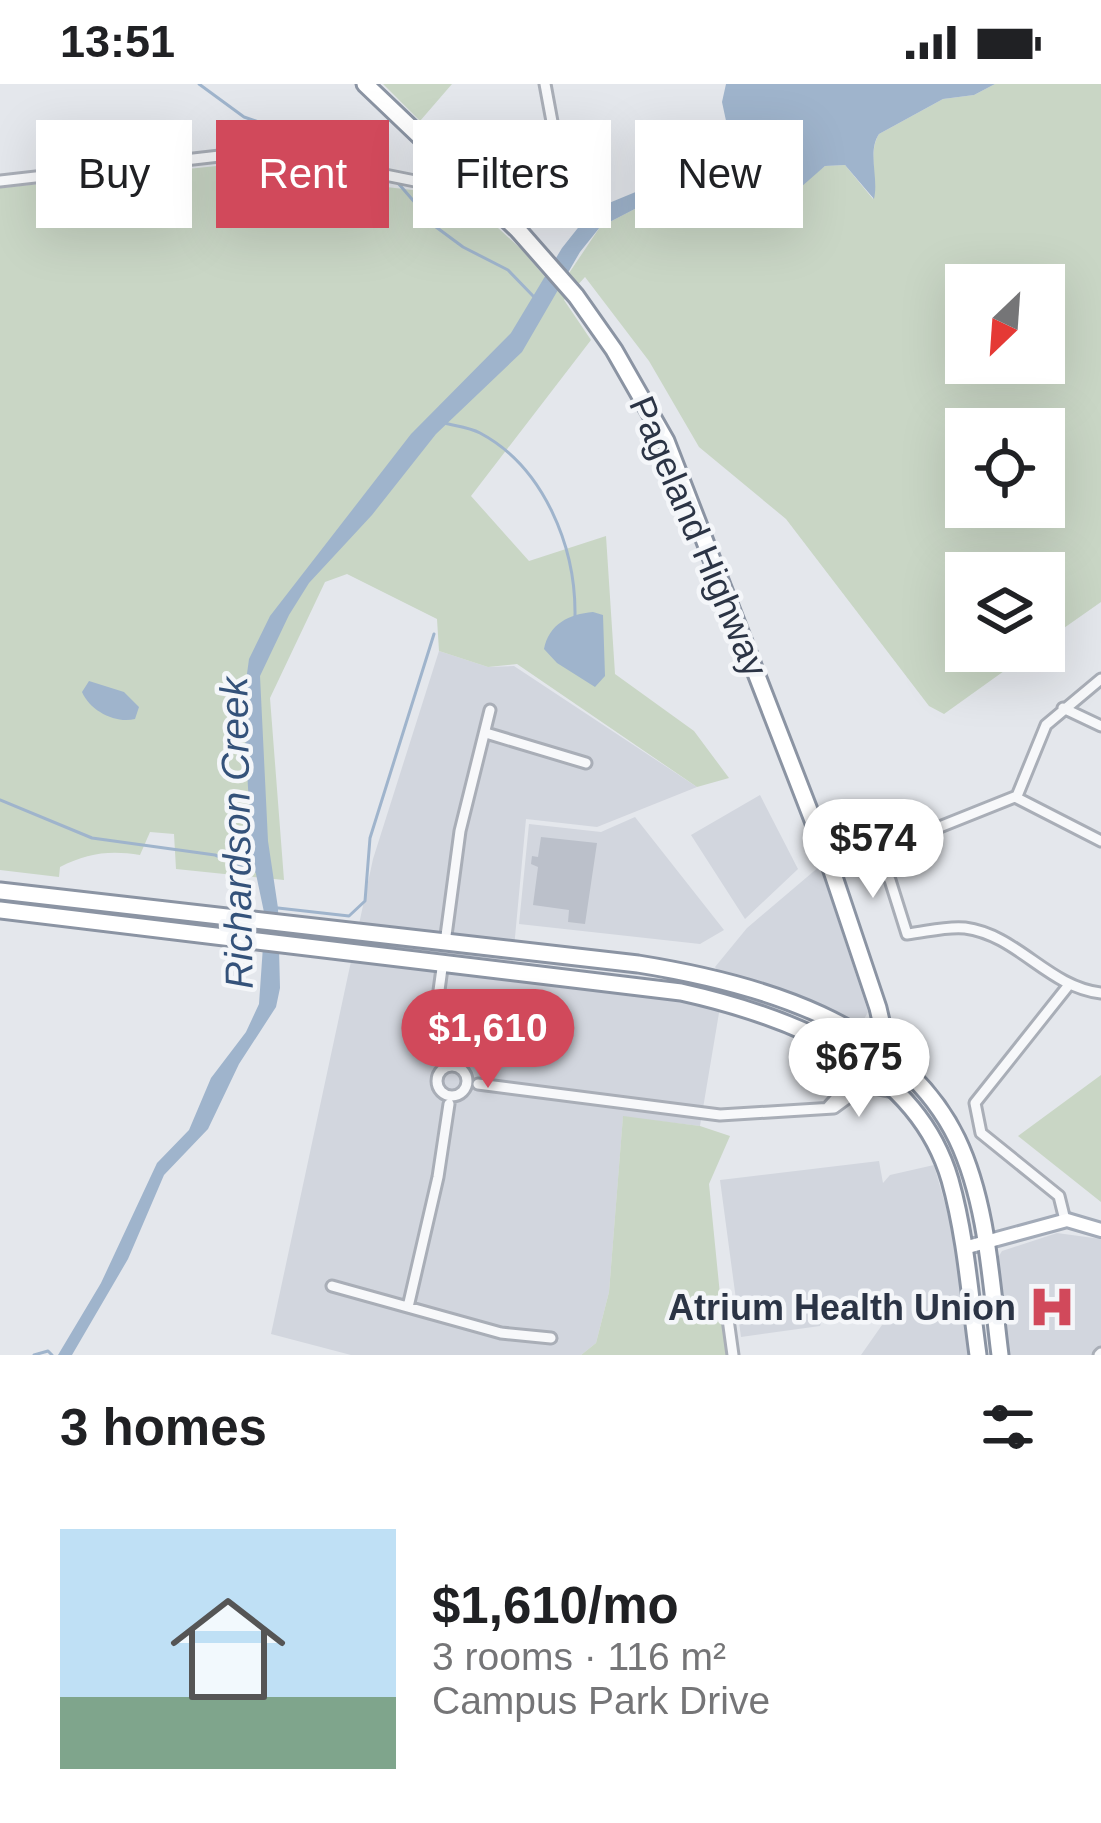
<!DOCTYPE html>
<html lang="en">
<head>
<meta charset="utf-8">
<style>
  body { margin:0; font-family:Helvetica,sans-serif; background:#f6f6f6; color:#202124; height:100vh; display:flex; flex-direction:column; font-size:45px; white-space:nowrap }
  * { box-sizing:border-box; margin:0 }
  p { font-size:39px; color:#757577 }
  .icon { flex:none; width:66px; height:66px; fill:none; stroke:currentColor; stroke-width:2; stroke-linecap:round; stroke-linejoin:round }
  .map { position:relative; height:1271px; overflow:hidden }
  .sheet { display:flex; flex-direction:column; background:#fff; flex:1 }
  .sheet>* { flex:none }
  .top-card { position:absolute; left:36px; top:36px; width:1029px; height:108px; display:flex; gap:24px }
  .needle { width:78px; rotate:205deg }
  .tools { position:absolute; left:945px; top:180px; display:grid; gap:24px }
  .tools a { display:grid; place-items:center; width:120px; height:120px; border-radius:0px; background:#fff; box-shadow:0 12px 48px #0002; font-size:60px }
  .price { position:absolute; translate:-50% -102px; padding:0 27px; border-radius:42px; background:#fff; color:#222; font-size:39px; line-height:78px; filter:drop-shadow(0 3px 6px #0008) }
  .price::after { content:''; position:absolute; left:50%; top:72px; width:36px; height:27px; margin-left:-18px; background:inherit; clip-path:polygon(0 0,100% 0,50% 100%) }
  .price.active { background:#d1495b; color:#fff }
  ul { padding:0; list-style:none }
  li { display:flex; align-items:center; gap:36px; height:300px; padding:0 60px }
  li span { display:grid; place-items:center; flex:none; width:336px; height:240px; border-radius:0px; color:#555 }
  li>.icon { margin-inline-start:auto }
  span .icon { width:144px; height:144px; fill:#fffc; stroke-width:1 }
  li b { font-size:51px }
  h2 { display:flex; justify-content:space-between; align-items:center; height:144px; padding:0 60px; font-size:51px }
  .tag { padding:0 42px; border-radius:0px; background:#fff; box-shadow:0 12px 48px #0002; font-size:42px; line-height:108px }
  .tag.active { background:#d1495b; color:#fff }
  .status { display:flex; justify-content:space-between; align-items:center; height:84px; padding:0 60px; background:#fff; direction:ltr }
  .status svg { height:33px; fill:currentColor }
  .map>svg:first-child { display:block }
  .built { fill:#d2d6de }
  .green { fill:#c9d6c5; fill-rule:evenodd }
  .water { fill:#9fb4cc }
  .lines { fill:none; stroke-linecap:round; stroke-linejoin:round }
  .stream { stroke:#9fb4cc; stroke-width:3 }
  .building { fill:#bbc0ca }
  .minor-casing { stroke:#a9aeb7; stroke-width:15 }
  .major-casing { stroke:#a3abb8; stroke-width:18 }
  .highway-casing { stroke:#8b94a3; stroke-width:21 }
  .minor { stroke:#f7f8fa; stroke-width:9 }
  .major { stroke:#fff; stroke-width:12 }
  .highway { stroke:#fff; stroke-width:15 }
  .labels { text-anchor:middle; stroke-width:9; stroke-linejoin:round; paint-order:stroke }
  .street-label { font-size:36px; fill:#2b3445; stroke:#f4f6f9 }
  .poi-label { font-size:36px; font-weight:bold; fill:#2b3445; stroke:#f4f6f9; text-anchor:end }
  .water-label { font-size:39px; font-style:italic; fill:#34527a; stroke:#f4f6f9 }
</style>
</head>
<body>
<div class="status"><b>13:51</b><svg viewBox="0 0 49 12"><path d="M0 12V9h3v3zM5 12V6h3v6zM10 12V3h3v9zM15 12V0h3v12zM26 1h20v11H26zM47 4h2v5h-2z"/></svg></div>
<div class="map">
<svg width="1101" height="1271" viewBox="0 0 1101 1271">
  <rect width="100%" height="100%" fill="#e4e7ec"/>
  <path class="built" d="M 439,567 L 488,583 L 514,582 L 697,703 L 597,743 L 526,735 L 511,896 L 720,923 L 700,1042 L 623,1033 L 609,1208 L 596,1259 L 581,1271 L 351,1271 L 271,1250 L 373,775 Z
    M 760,711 L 798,785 L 745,835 L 691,751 Z
    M 635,733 L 724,846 L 700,860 L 519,840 L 529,740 L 601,748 Z
    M 820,782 L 868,928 L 862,939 L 720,890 L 715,883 L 747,844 Z
    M 879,1077 L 883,1099 L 890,1091 L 934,1081 L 953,1148 L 972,1271 L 861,1271 L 882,1241 L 902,1238 L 900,1224 L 824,1231 L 820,1242 L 741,1253 L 720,1096 Z
    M 1057,1149 L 1101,1155 L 1101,1271 L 1009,1271 L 997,1175 L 1002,1167 Z"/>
  <path class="green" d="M 383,0 L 452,0 L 420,37 Z
    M 995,0 L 1101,0 L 1101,518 L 1044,558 L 1044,489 L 966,489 L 966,567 L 1032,567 L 944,630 L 929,622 L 786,435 L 699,363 L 649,277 L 585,193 L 564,216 L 591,256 L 471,412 L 529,477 L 606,452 L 615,590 L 694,647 L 729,694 L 697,703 L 517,580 L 488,583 L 439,567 L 437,535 L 347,490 L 325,498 L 270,614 L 284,796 L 176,785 L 174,750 L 150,748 L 140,771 C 110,766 87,769 60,783 L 59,793 L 0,786 L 0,104 L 265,77 L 369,101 L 421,107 L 447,97 L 522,166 L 557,207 L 600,143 L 685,99 L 745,76 L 752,77 L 770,99 L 791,109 L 825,82 L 845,81 L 873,115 C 877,95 868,67 879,50 L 943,15 L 974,11 ZM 966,201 L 1044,201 L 1044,279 L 966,279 ZM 966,345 L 1044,345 L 1044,423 L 966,423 Z
    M 1101,991 L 1101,1118 L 1018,1052 Z
    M 623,1032 L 700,1042 L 730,1052 L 709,1100 L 726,1271 L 581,1271 L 596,1259 L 609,1208 Z"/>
  <path class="water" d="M 726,0 L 995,0 L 974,11 L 943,15 L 879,50 C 867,68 879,94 874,115 L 845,81 L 825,82 L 793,110 L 770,99 L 752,77 L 745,76 L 685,99 L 600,143 L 580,168 L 522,268 L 436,350 L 372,431 L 309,499 L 289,531 L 260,592 L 268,757 L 278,824 L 280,904 L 276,923 L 239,980 L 208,1045 L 164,1091 L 128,1175 L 72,1271 L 58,1271 L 101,1199 L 157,1079 L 189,1046 L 211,994 L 246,948 L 259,920 L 265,833 L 252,771 L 243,619 L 249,575 L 270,532 L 411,350 L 511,249 L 562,164 L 585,135 L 609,119 L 696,83 L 716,68 L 728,46 L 722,18 Z
    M 593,528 L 603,531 L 605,592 L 595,603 L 557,579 L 544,565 C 549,540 569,530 593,528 Z
    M 89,597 L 124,608 L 139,623 L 135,635 C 116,640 90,627 82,608 Z"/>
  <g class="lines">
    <path class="stream" d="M 199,0 L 244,33 L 355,71 L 386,89
      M 398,99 L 436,143 L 463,163 L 508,186 L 535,214
      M 444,339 C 455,342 469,343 480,349 C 544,383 576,463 575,532
      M 0,716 L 92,754 L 215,771 L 255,787
      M 278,824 L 349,832 L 365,817 L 370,754 L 434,550
      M 34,1271 L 48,1267 L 52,1271"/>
  </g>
  <path class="building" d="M 541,753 L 597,759 L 585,840 L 568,838 L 569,826 L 533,821 L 538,783 L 531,780 L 532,772 L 538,773 Z"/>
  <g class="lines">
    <defs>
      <path id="minor" d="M 0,97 L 246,69 L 286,71 L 420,98 L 443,75
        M 518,146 L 553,104 L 556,59 L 545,0
        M 1101,595 L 1046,641 L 1017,712 L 872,770 L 890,796 L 907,850 C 926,848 946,842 965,844 C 1018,851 1048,903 1101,909
        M 1063,624 L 1101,642
        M 486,649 L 586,679
        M 1015,713 L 1101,757
        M 445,859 L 460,747 L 490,626
        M 443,877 L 437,921 L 446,974
        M437 997a15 15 0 1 1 30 0a15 15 0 1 1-30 0Z
        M 478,1000 L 720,1031 L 834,1024 L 864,1002 L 888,1007
        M 828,1023 L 854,994 L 860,980
        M 1065,1136 L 1059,1112 L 981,1049 L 975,1019 L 1068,902
        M 332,1202 L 501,1249 L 551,1254
        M 408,1223 L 438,1093 L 449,1020
        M 728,1235 L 733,1271
        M 1099,1271 L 1101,1269"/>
      <path id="major" d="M 964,1164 L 1067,1136 L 1101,1146"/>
      <path id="highway" d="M 365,0 L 518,146 L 576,212 L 614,266 L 666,357 L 828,775 L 878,924 L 884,950 L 877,971
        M 0,807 L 638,880 C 757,899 900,938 957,1055 C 988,1120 991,1200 1000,1271
        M 0,826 L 681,908 C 788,932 916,979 950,1096 C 966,1153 970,1213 978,1271"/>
    </defs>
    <use href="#minor" class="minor-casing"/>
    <use href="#major" class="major-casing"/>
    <use href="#highway" class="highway-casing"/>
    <use href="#minor" class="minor"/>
    <use href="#major" class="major"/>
    <use href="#highway" class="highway"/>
  </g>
  <defs>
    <symbol id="hospital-bare" viewBox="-9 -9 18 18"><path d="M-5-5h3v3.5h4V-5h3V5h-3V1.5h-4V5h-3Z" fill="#d1495b" stroke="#f4f6f9" stroke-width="2.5" paint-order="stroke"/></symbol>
  </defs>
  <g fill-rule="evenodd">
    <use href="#hospital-bare" x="1019" y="1190" width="66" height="66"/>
  </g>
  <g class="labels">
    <g class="street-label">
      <text transform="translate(699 452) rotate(67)" y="13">Pageland Highway</text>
    </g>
    <g class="poi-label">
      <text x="1016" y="1236">Atrium Health Union</text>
    </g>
    <g class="water-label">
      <text transform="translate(236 749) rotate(-91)" y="14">Richardson Creek</text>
    </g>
  </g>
</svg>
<div class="tools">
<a><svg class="needle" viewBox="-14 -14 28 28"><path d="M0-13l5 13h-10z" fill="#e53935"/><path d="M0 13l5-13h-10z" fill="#757577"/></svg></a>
<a><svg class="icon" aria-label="locate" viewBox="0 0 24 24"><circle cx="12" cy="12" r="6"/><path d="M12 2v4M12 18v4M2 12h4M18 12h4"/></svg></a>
<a><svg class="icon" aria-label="layers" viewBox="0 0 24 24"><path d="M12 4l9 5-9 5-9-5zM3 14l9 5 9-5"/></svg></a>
</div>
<b class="price" style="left:873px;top:817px">$574</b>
<b class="price active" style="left:488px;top:1007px">$1,610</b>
<b class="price" style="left:859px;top:1036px">$675</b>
<div class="top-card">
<a class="tag">Buy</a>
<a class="tag active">Rent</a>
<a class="tag">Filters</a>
<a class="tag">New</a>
</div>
</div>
<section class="sheet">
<h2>3 homes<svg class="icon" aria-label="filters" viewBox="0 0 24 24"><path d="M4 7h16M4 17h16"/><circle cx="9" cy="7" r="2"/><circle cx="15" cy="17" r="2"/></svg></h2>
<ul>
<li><span style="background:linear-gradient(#bfe0f5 70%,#7fa58c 0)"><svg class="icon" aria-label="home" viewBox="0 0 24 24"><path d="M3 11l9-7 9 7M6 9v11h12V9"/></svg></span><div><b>$1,610/mo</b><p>3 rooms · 116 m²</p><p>Campus Park Drive</p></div></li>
</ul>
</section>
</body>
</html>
